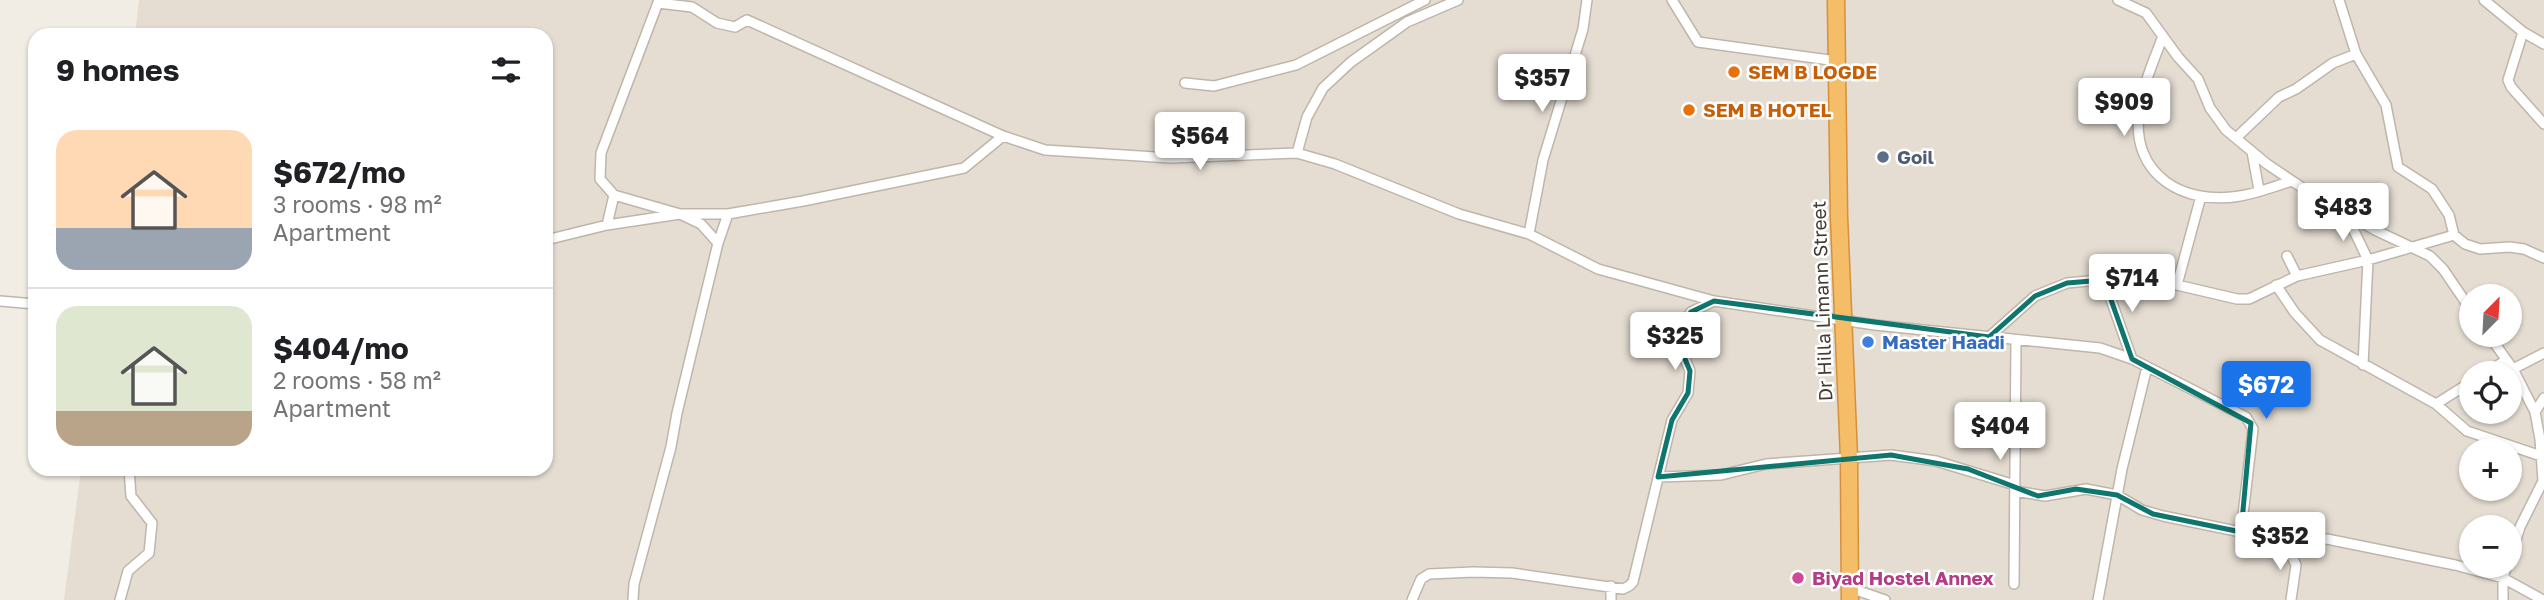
<!DOCTYPE html>
<html lang="en">
<head>
<meta charset="utf-8">
<style>
  body { margin:0; font-family:"Golos Text",sans-serif; background:#f2f2f2; color:#202124; height:100vh; display:flex; flex-direction:column; font-size:26px; white-space:nowrap }
  * { box-sizing:border-box; margin:0 }
  p { font-size:23px; color:#757577 }
  .icon { flex:none; width:38px; height:38px; fill:none; stroke:currentColor; stroke-width:2; stroke-linecap:round; stroke-linejoin:round }
  .map { position:relative; flex:1; overflow:hidden }
  .side { position:absolute; left:28px; top:28px; width:525px; height:448px; display:flex; flex-direction:column; background:#fff; border-radius:21px; box-shadow:0 2px 5px #0004 }
  .side>* { flex:none }
  .needle { width:46px; rotate:24deg }
  .tools { position:absolute; left:2459px; top:284px; display:grid; gap:14px }
  .tools a { display:grid; place-items:center; width:63px; height:63px; border-radius:50%; background:#fff; box-shadow:0 2px 5px #0004; font-size:35px }
  .price { position:absolute; translate:-50% -60px; padding:0 16px; border-radius:7px; background:#fff; color:#222; font-size:23px; line-height:46px; filter:drop-shadow(0 2px 4px #0008) }
  .price::after { content:''; position:absolute; left:50%; top:42px; width:21px; height:16px; margin-left:-10px; background:inherit; clip-path:polygon(0 0,100% 0,50% 100%) }
  .price.on { background:#1a73e8; color:#fff }
  ul { padding:0; list-style:none }
  li { display:flex; align-items:center; gap:21px; height:175px; padding:0 28px }
  li+li { border-top:2px solid #e0e0e0 }
  li span { display:grid; place-items:center; flex:none; width:196px; height:140px; border-radius:21px; color:#555 }
  li>.icon { margin-inline-start:auto }
  span .icon { width:84px; height:84px; fill:#fffc; stroke-width:1 }
  li b { font-size:30px }
  h2 { display:flex; justify-content:space-between; align-items:center; height:84px; padding:0 28px; font-size:30px }
  .map>svg:first-child { display:block }
  .residential { fill:#e5ddd2; fill-rule:evenodd }
  .lines { fill:none; stroke-linecap:round; stroke-linejoin:round }
  .street-casing { stroke:#bfb6aa; stroke-width:12 }
  .highway-casing { stroke:#d5903a; stroke-width:19 }
  .street { stroke:#fff; stroke-width:9 }
  .highway { stroke:#f6bd69; stroke-width:16 }
  .marked { fill:none; stroke:#0f766e; stroke-width:5; stroke-linejoin:round }
  .food-dot { fill:#e8710a; stroke:#fff; stroke-width:2.5 }
  .service-dot { fill:#5c6f8a; stroke:#fff; stroke-width:2.5 }
  .shop-dot { fill:#3f7fe0; stroke:#fff; stroke-width:2.5 }
  .hotel-dot { fill:#d1479c; stroke:#fff; stroke-width:2.5 }
  .labels { text-anchor:middle; stroke-width:5; stroke-linejoin:round; paint-order:stroke }
  .food-label { font-size:19px; font-weight:bold; fill:#c56008; stroke:#fff; text-anchor:start }
  .service-label { font-size:19px; font-weight:bold; fill:#4e5e75; stroke:#fff; text-anchor:start }
  .street-label { font-size:19px; fill:#433c34; stroke:#fff }
  .shop-label { font-size:19px; font-weight:bold; fill:#366cbe; stroke:#fff; text-anchor:start }
  .hotel-label { font-size:19px; font-weight:bold; fill:#b23c85; stroke:#fff; text-anchor:start }
</style>
</head>
<body>
<div class="map">
<svg width="2544" height="600" viewBox="0 0 2544 600">
  <rect width="100%" height="100%" fill="#f1ece4"/>
  <path class="residential" d="M 139,0 L 2544,0 L 2544,600 L 64,600 L 81,469 L 546,469 L 546,35 L 135,35 ZM 2471,296 L 2510,296 L 2510,334 L 2471,334 ZM 2471,373 L 2510,373 L 2510,411 L 2471,411 ZM 2471,450 L 2510,450 L 2510,488 L 2471,488 ZM 2471,527 L 2510,527 L 2510,565 L 2471,565 Z"/>
  <g class="lines">
    <defs>
      <path id="street" d="M 1672,0 L 1698,42 L 1837,61
        M 2118,0 L 2146,13 L 2178,57 L 2198,79 L 2210,108 L 2226,130 L 2267,164 L 2313,195 L 2377,231 L 2430,256 L 2443,269 L 2471,310
        M 2339,0 L 2356,54 L 2386,105 L 2398,167 L 2432,189 L 2449,215 L 2454,235 L 2465,244 L 2480,249 L 2510,247 L 2524,249 L 2544,258
        M 2484,0 L 2523,32 L 2544,44
        M 658,3 L 692,7 L 717,23 L 735,27 L 747,20 L 1003,136
        M 2523,32 L 2508,80 L 2511,87 L 2544,124
        M 2163,36 C 2154,60 2142,87 2139,113 C 2131,175 2184,206 2240,196 C 2258,193 2275,186 2292,181
        M 1185,83 L 1214,86 L 1296,65 L 1425,0
        M 2236,138 L 2279,97 L 2296,89 L 2333,63 L 2356,54
        M 2252,152 L 2259,190
        M 1297,153 L 1307,117 L 1323,88 L 1351,62 L 1407,22 L 1458,0
        M 2346,214 L 2368,260 L 2363,365
        M 607,225 L 614,195
        M 1529,234 L 1543,160 L 1583,29 L 1587,0
        M 546,240 L 607,225 L 680,214 L 728,214 L 803,201 L 964,168 L 1003,136 L 1045,150 L 1171,158 L 1297,153 L 1335,164 L 1459,214 L 1529,234 L 1598,269 L 1714,301 L 1875,325 L 2100,348 L 2132,359 L 2246,417 L 2253,429 L 2241,532 L 2252,537 L 2285,542 L 2327,539 L 2455,565 L 2503,578 L 2543,600
        M 718,243 L 728,214
        M 2287,256 L 2297,276
        M 2104,280 L 2132,359
        M 2177,285 L 2201,196
        M 2276,285 L 2295,313 L 2320,340 L 2436,404 L 2467,431 L 2541,456
        M 0,301 L 35,304
        M 2488,334 L 2513,369 L 2535,412 L 2540,439 L 2543,481 L 2520,527 L 2510,559
        M 1989,337 L 2035,296 L 2067,283 L 2119,278 L 2177,285 L 2237,299 L 2249,299 L 2297,276 L 2368,260 L 2454,235
        M 2513,369 L 2544,353
        M 2486,373 L 2506,360
        M 2436,404 L 2471,382
        M 2535,412 L 2544,398
        M 1658,477 L 1721,475 L 1766,464 L 1891,455 L 1936,461 L 2015,485
        M 2015,491 L 2045,496 L 2086,489 L 2117,495 L 2142,510 L 2163,516 L 2241,532
        M 2285,542 L 2296,565 L 2291,600
        M 2014,584 L 2016,340
        M 1850,588 L 1885,600
        M 120,600 L 128,571 L 149,553 L 152,523 L 131,496 L 129,469
        M 633,600 L 634,584 L 671,447 L 677,413 L 718,243 L 701,224 L 680,214 L 614,195 L 600,179 L 601,153 L 659,0
        M 1412,600 L 1421,579 L 1429,574 L 1473,572 L 1512,573 L 1623,589 L 1629,586 L 1633,582 L 1672,420 L 1688,393 L 1690,371 L 1680,347 L 1681,327 L 1691,312 L 1714,301
        M 1611,600 L 1611,586
        M 2098,600 L 2122,469 L 2147,367
        M 2503,600 L 2503,578 L 2507,565"/>
      <path id="highway" d="M 1836,0 L 1839,217 L 1849,458 L 1850,600"/>
    </defs>
    <use href="#street" class="street-casing"/>
    <use href="#highway" class="highway-casing"/>
    <use href="#street" class="street"/>
    <use href="#highway" class="highway"/>
  </g>
  <path class="marked" d="M 2104,280 L 2132,359 L 2251,423 L 2241,532 L 2153,514 L 2117,495 L 2076,489 L 2038,496 L 1968,469 L 1891,455 L 1658,477 L 1672,420 L 1688,393 L 1690,371 L 1680,347 L 1681,327 L 1691,312 L 1714,301 L 1989,337 L 2035,296 L 2067,283 Z"/>
  <g class="food-dot">
    <circle cx="1734" cy="72" r="7"/>
    <circle cx="1689" cy="110" r="7"/>
  </g>
  <circle class="service-dot" cx="1883" cy="157" r="7"/>
  <circle class="shop-dot" cx="1868" cy="342" r="7"/>
  <circle class="hotel-dot" cx="1798" cy="578" r="7"/>
  <g class="labels">
    <g class="food-label">
      <text x="1748" y="79">SEM B LOGDE</text>
      <text x="1703" y="117">SEM B HOTEL</text>
    </g>
    <g class="service-label">
      <text x="1897" y="164">Goil</text>
    </g>
    <g class="street-label">
      <text transform="translate(1822 301) rotate(-92)" y="7">Dr Hilla Limann Street</text>
    </g>
    <g class="shop-label">
      <text x="1882" y="349">Master Haadi</text>
    </g>
    <g class="hotel-label">
      <text x="1812" y="585">Biyad Hostel Annex</text>
    </g>
  </g>
</svg>
<div class="tools">
<a><svg class="needle" viewBox="-14 -14 28 28"><path d="M0-13l5 13h-10z" fill="#e53935"/><path d="M0 13l5-13h-10z" fill="#757577"/></svg></a>
<a><svg class="icon" aria-label="locate" viewBox="0 0 24 24"><circle cx="12" cy="12" r="6"/><path d="M12 2v4M12 18v4M2 12h4M18 12h4"/></svg></a>
<a>+</a>
<a>−</a>
</div>
<b class="price" style="left:1542px;top:114px">$357</b>
<b class="price" style="left:2124px;top:138px">$909</b>
<b class="price" style="left:1200px;top:172px">$564</b>
<b class="price" style="left:2343px;top:243px">$483</b>
<b class="price" style="left:2132px;top:314px">$714</b>
<b class="price" style="left:1675px;top:372px">$325</b>
<b class="price on" style="left:2266px;top:421px">$672</b>
<b class="price" style="left:2000px;top:462px">$404</b>
<b class="price" style="left:2280px;top:572px">$352</b>
<section class="side">
<h2>9 homes<svg class="icon" aria-label="filters" viewBox="0 0 24 24"><path d="M4 7h16M4 17h16"/><circle cx="9" cy="7" r="2"/><circle cx="15" cy="17" r="2"/></svg></h2>
<ul>
<li><span style="background:linear-gradient(#ffd9b3 70%,#9aa5b1 0)"><svg class="icon" aria-label="home" viewBox="0 0 24 24"><path d="M3 11l9-7 9 7M6 9v11h12V9"/></svg></span><div><b>$672/mo</b><p>3 rooms · 98 m²</p><p>Apartment</p></div></li>
<li><span style="background:linear-gradient(#dfe7d0 75%,#b9a48a 0)"><svg class="icon" aria-label="home" viewBox="0 0 24 24"><path d="M3 11l9-7 9 7M6 9v11h12V9"/></svg></span><div><b>$404/mo</b><p>2 rooms · 58 m²</p><p>Apartment</p></div></li>
</ul>
</section>
</div>
</body>
</html>
